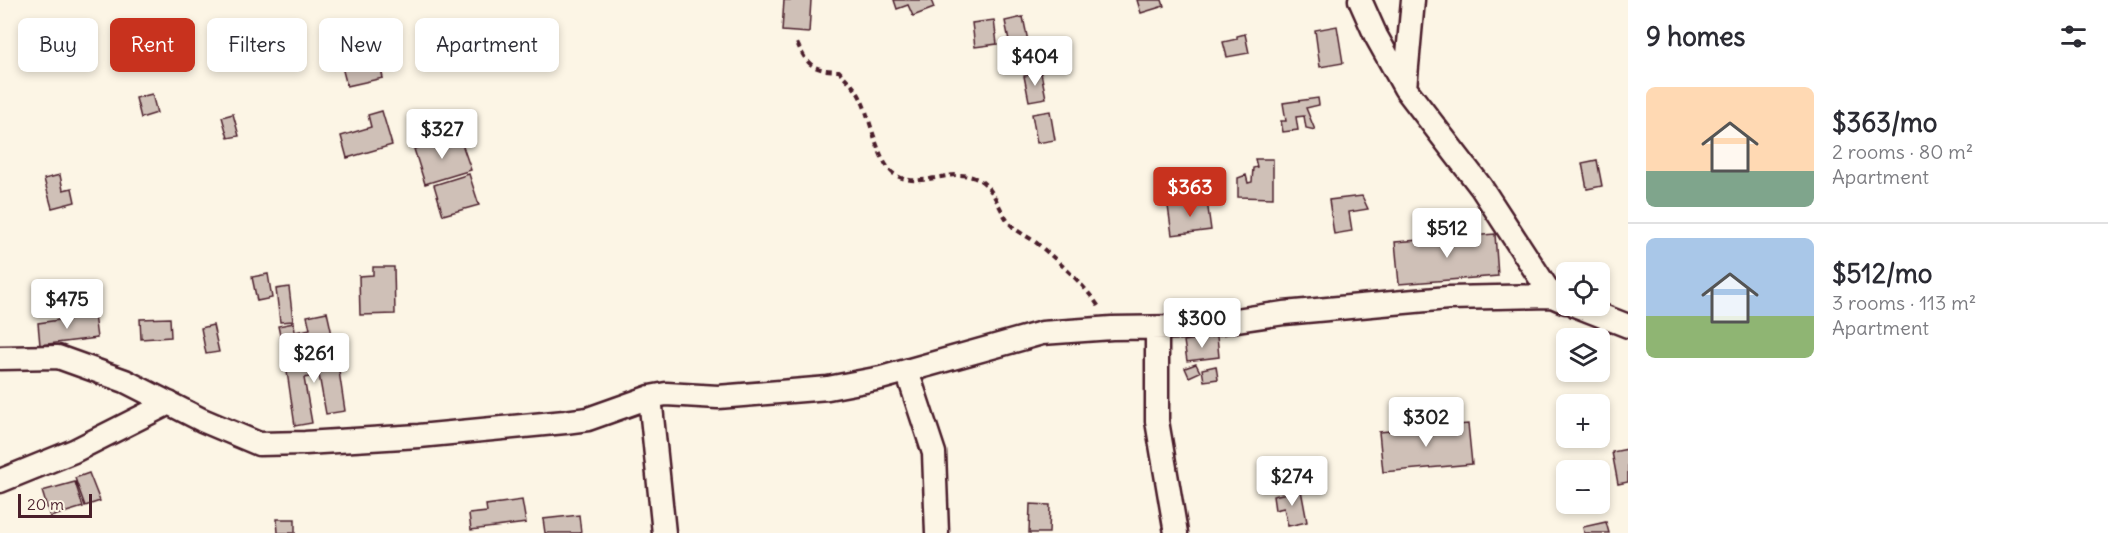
<!DOCTYPE html>
<html lang="en">
<head>
<meta charset="utf-8">
<style>
  body { margin:0; font-family:Delius,sans-serif; background:#f2f2f3; color:#2b2b33; height:100vh; display:flex; flex-direction:column; font-size:22px; white-space:nowrap }
  * { box-sizing:border-box; margin:0 }
  p { font-size:20px; color:#7c7c81 }
  .icon { flex:none; width:33px; height:33px; fill:none; stroke:currentColor; stroke-width:2; stroke-linecap:round; stroke-linejoin:round }
  .map { position:relative; flex:1; overflow:hidden }
  .details { display:flex; flex-direction:column; background:#fff; width:480px }
  .details>* { flex:none }
  .top-card { position:absolute; left:18px; top:18px; width:570px; height:54px; display:flex; gap:12px }
  .fabs { position:absolute; left:1556px; top:262px; display:grid; gap:12px }
  .fabs a { display:grid; place-items:center; width:54px; height:54px; border-radius:9px; background:#fff; box-shadow:0 3px 9px #0003; font-size:30px }
  .scale { position:absolute; left:18px; bottom:15px; width:74px; box-sizing:border-box; padding-left:6px; border:3px solid #4a1f2b; border-top:0; font-size:16px; line-height:21px; white-space:nowrap; color:#4a1f2b; -webkit-text-stroke:4px #fcf5e5; paint-order:stroke }
  .price { position:absolute; translate:-50% -51px; padding:0 14px; border-radius:6px; background:#fff; color:#222; font-size:20px; line-height:39px; filter:drop-shadow(0 2px 3px #0008) }
  .price::after { content:''; position:absolute; left:50%; top:36px; width:18px; height:14px; margin-left:-9px; background:inherit; clip-path:polygon(0 0,100% 0,50% 100%) }
  .price.selected { background:#c8321e; color:#fff }
  ul { padding:0; list-style:none }
  li { display:flex; align-items:center; gap:18px; height:150px; padding:0 18px }
  li+li { border-top:2px solid #e1e1e2 }
  li span { display:grid; place-items:center; flex:none; width:168px; height:120px; border-radius:9px; color:#555 }
  li>.icon { margin-inline-start:auto }
  span .icon { width:72px; height:72px; fill:#fffc; stroke-width:1 }
  li b { font-size:26px }
  h2 { display:flex; justify-content:space-between; align-items:center; height:72px; padding:0 18px; font-size:26px }
  .chip { padding:0 21px; border-radius:9px; background:#fff; box-shadow:0 3px 9px #0003; font-size:21px; line-height:54px }
  .chip.selected { background:#c8321e; color:#fff }
  main { display:flex; flex:1; min-height:0 }
  .map>svg:first-child { display:block }
  .building { fill:#cfc0b7; stroke:#4a1f2b; stroke-width:1.5 }
  .lines { fill:none; stroke-linecap:round; stroke-linejoin:round }
  .minor-casing { stroke:#4a1f2b; stroke-width:27 }
  .path { stroke:#4a1f2b; stroke-width:4; stroke-dasharray:6 4.5; stroke-linecap:butt }
  .minor { stroke:#fcf5e5; stroke-width:22 }
</style>
</head>
<body>
<main>
<div class="map">
<svg width="1628" height="533" viewBox="0 0 1628 533">
  <rect width="100%" height="100%" fill="#fcf5e5"/>
  <filter id="ink" filterUnits="userSpaceOnUse"><feTurbulence type="fractalNoise" baseFrequency=".0167" numOctaves="2"/><feDisplacementMap in="SourceGraphic" scale="12" xChannelSelector="R" yChannelSelector="G"/><feConvolveMatrix kernelMatrix="1 2 1 2 8 2 1 2 1" color-interpolation-filters="sRGB"/></filter>
  <g filter="url(#ink)">
    <path class="building" d="M 784,0 L 811,0 L 809,33 L 782,31 Z
      M 894,0 L 931,0 L 934,8 L 913,16 L 908,5 L 897,9 Z
      M 1137,0 L 1162,0 L 1164,6 L 1141,13 Z
      M 1023,17 L 1029,46 L 1011,50 L 1005,21 Z
      M 994,20 L 997,44 L 975,47 L 972,23 Z
      M 1337,26 L 1343,63 L 1320,67 L 1315,30 Z
      M 1245,34 L 1249,53 L 1227,57 L 1223,42 L 1237,39 L 1237,36 Z
      M 378,55 L 383,78 L 347,86 L 341,63 Z
      M 1041,73 L 1046,98 L 1029,101 L 1024,76 Z
      M 152,94 L 157,113 L 141,118 L 136,98 Z
      M 1318,98 L 1319,105 L 1306,108 L 1315,130 L 1306,128 L 1304,116 L 1296,117 L 1298,130 L 1283,132 L 1281,121 L 1286,121 L 1283,103 Z
      M 382,111 L 392,145 L 347,158 L 341,136 L 371,127 L 368,115 Z
      M 1050,111 L 1055,140 L 1037,143 L 1032,114 Z
      M 233,114 L 239,136 L 228,138 L 222,117 Z
      M 459,135 L 471,170 L 425,184 L 414,149 Z
      M 1255,159 L 1273,159 L 1273,198 L 1238,197 L 1238,178 L 1246,175 L 1248,183 L 1252,182 L 1253,168 L 1257,167 Z
      M 1597,160 L 1602,186 L 1587,189 L 1582,163 Z
      M 469,174 L 479,205 L 443,215 L 434,185 Z
      M 60,175 L 63,190 L 72,188 L 75,202 L 52,208 L 44,179 Z
      M 1362,196 L 1368,209 L 1349,212 L 1352,231 L 1334,234 L 1329,200 Z
      M 1207,201 L 1211,230 L 1172,235 L 1168,206 Z
      M 1495,234 L 1498,276 L 1399,284 L 1395,242 Z
      M 373,267 L 394,267 L 395,314 L 360,315 L 359,276 L 373,275 Z
      M 268,274 L 272,298 L 257,301 L 252,277 Z
      M 289,287 L 293,321 L 280,322 L 276,289 Z
      M 327,312 L 335,348 L 285,358 L 278,326 L 294,323 L 295,332 L 310,329 L 307,316 Z
      M 94,315 L 97,338 L 40,345 L 38,323 Z
      M 170,318 L 171,337 L 141,339 L 140,319 Z
      M 213,325 L 219,352 L 206,354 L 201,328 Z
      M 1217,336 L 1219,357 L 1187,361 L 1184,341 Z
      M 336,351 L 345,411 L 326,414 L 319,375 L 304,378 L 312,423 L 295,426 L 285,358 Z
      M 1196,364 L 1200,372 L 1189,377 L 1185,368 Z
      M 1216,366 L 1218,379 L 1204,381 L 1202,369 Z
      M 1468,424 L 1472,464 L 1383,472 L 1379,432 Z
      M 1628,449 L 1628,482 L 1618,484 L 1612,452 Z
      M 89,473 L 100,501 L 85,506 L 75,478 Z
      M 75,482 L 83,507 L 50,517 L 42,491 Z
      M 1301,490 L 1307,522 L 1288,526 L 1284,508 L 1275,510 L 1273,496 Z
      M 522,500 L 526,523 L 471,530 L 469,514 L 487,512 L 486,505 Z
      M 1030,504 L 1050,505 L 1049,533 L 1029,533 Z
      M 579,515 L 581,533 L 545,533 L 543,519 Z
      M 277,519 L 295,519 L 295,533 L 278,533 Z
      M 1606,522 L 1609,533 L 1584,533 L 1583,527 Z"/>
    <g class="lines">
      <defs>
        <path id="minor" d="M 1360,0 L 1376,36 L 1405,88 L 1481,187 L 1552,296
          M 1405,88 L 1413,0
          M 1577,306 L 1628,326
          M 1157,328 L 1157,421 L 1176,533
          M 0,358 L 58,357 L 125,381 L 202,420 L 259,444 L 305,443 L 419,436 L 565,422 L 588,419 L 650,397 L 666,394 L 718,397 L 828,388 L 881,378 L 1042,333 L 1112,328 L 1189,327 L 1284,313 L 1448,298 L 1552,296 L 1566,302
          M 907,371 L 934,453 L 937,533
          M 650,397 L 664,533
          M 0,481 L 74,451 L 169,403"/>
      </defs>
      <use href="#minor" class="minor-casing"/>
      <path class="path" d="M 797,43 C 808,66 812,70 839,71 C 846,79 854,86 859,95 C 870,114 877,162 894,174 C 920,191 948,167 975,178 C 994,185 998,209 1010,224 C 1018,233 1030,237 1039,245 C 1061,264 1083,283 1099,307"/>
      <use href="#minor" class="minor"/>
    </g>
  </g>
</svg>
<div class="fabs">
<a><svg class="icon" aria-label="locate" viewBox="0 0 24 24"><circle cx="12" cy="12" r="6"/><path d="M12 2v4M12 18v4M2 12h4M18 12h4"/></svg></a>
<a><svg class="icon" aria-label="layers" viewBox="0 0 24 24"><path d="M12 4l9 5-9 5-9-5zM3 14l9 5 9-5"/></svg></a>
<a>+</a>
<a>−</a>
</div>
<div class="scale">20 m</div>
<b class="price" style="left:1035px;top:87px">$404</b>
<b class="price" style="left:442px;top:160px">$327</b>
<b class="price selected" style="left:1190px;top:218px">$363</b>
<b class="price" style="left:1447px;top:259px">$512</b>
<b class="price" style="left:67px;top:330px">$475</b>
<b class="price" style="left:1202px;top:349px">$300</b>
<b class="price" style="left:314px;top:384px">$261</b>
<b class="price" style="left:1426px;top:448px">$302</b>
<b class="price" style="left:1292px;top:507px">$274</b>
<div class="top-card">
<a class="chip">Buy</a>
<a class="chip selected">Rent</a>
<a class="chip">Filters</a>
<a class="chip">New</a>
<a class="chip">Apartment</a>
</div>
</div>
<section class="details">
<h2>9 homes<svg class="icon" aria-label="filters" viewBox="0 0 24 24"><path d="M4 7h16M4 17h16"/><circle cx="9" cy="7" r="2"/><circle cx="15" cy="17" r="2"/></svg></h2>
<ul>
<li><span style="background:linear-gradient(#ffd9b3 70%,#7fa58c 0)"><svg class="icon" aria-label="home" viewBox="0 0 24 24"><path d="M3 11l9-7 9 7M6 9v11h12V9"/></svg></span><div><b>$363/mo</b><p>2 rooms · 80 m²</p><p>Apartment</p></div></li>
<li><span style="background:linear-gradient(#a9c7e8 65%,#8fb573 0)"><svg class="icon" aria-label="home" viewBox="0 0 24 24"><path d="M3 11l9-7 9 7M6 9v11h12V9"/></svg></span><div><b>$512/mo</b><p>3 rooms · 113 m²</p><p>Apartment</p></div></li>
</ul>
</section>
</main>
</body>
</html>
